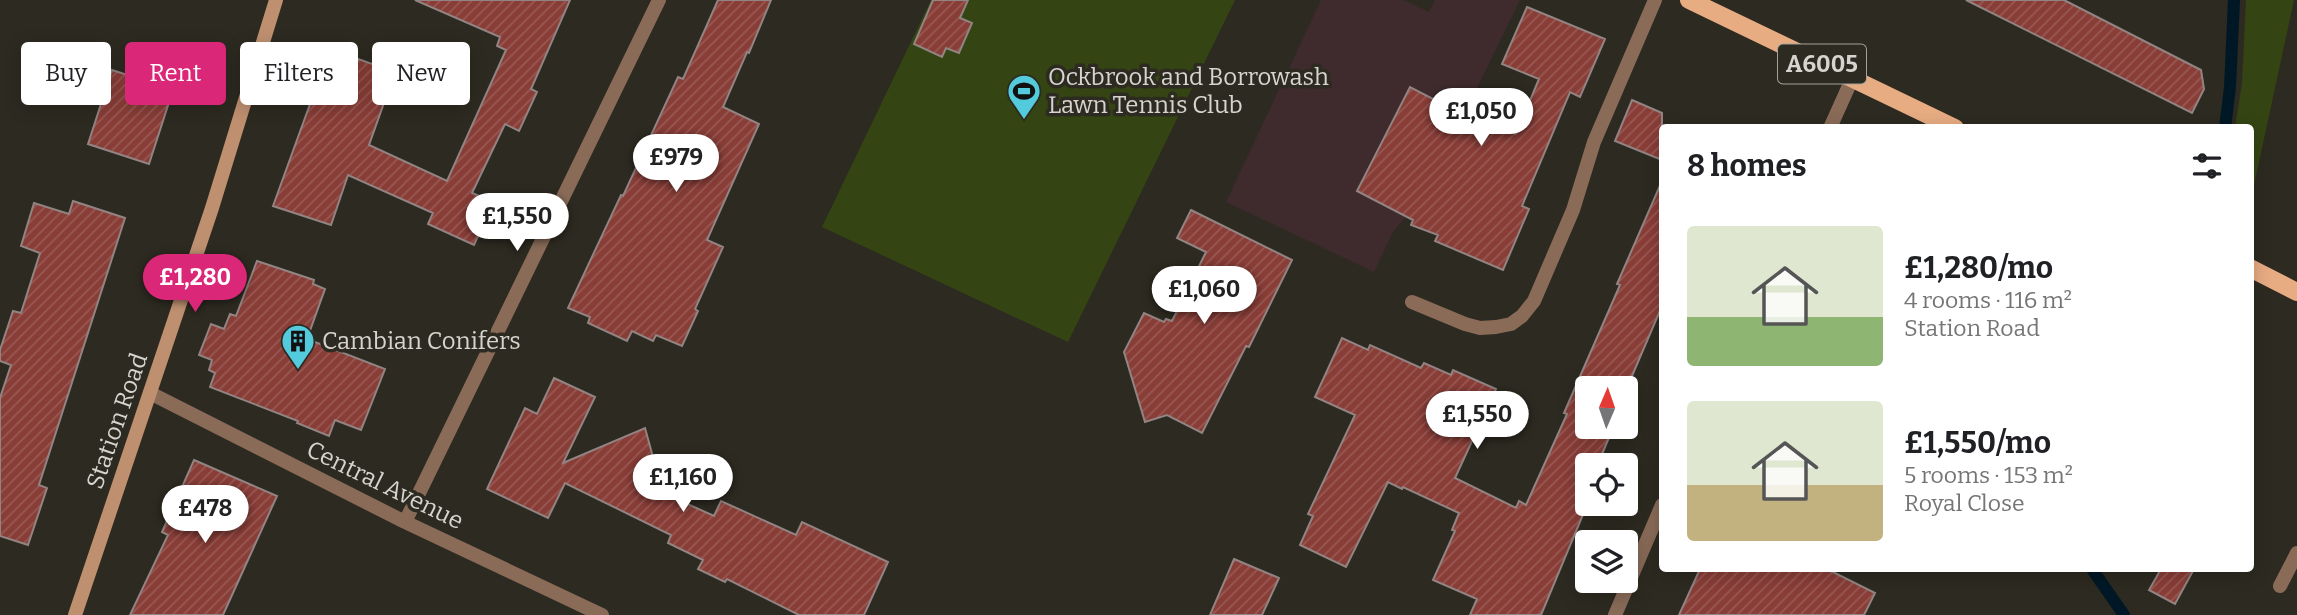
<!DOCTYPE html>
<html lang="en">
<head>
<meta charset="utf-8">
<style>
  body { margin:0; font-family:Bitter,serif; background:#f6f6f6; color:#202124; height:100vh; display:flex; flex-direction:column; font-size:26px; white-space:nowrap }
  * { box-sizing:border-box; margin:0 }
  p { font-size:23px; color:#757577 }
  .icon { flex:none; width:38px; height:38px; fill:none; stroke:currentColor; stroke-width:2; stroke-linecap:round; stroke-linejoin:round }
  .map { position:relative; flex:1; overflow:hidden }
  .sheet { position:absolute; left:1659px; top:124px; width:595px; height:448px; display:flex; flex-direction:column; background:#fff; border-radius:7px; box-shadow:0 4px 18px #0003 }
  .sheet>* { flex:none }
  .guide { position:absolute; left:21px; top:42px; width:665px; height:63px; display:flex; gap:14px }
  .needle { width:46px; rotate:2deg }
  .controls { position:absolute; left:1575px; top:376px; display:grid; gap:14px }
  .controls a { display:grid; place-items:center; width:63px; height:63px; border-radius:7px; background:#fff; box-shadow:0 4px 18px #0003; font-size:35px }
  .price { position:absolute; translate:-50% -60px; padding:0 16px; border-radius:24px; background:#fff; color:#222; font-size:23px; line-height:46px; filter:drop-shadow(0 2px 4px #0008) }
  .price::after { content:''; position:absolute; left:50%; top:42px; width:21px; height:16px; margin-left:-10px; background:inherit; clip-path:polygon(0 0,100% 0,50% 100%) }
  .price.on { background:#db2777; color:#fff }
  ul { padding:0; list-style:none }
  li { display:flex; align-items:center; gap:21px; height:175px; padding:0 28px }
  li span { display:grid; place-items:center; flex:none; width:196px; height:140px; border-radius:7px; color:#555 }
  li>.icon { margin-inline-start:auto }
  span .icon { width:84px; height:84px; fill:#fffc; stroke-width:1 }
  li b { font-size:30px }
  h2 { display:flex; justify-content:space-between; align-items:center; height:84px; padding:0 28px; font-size:30px }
  .tag { padding:0 24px; border-radius:7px; background:#fff; box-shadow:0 4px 18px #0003; font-size:24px; line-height:63px }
  .tag.on { background:#db2777; color:#fff }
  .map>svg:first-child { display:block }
  .industrial { fill:#3f2b2d }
  .grass { fill:#344513 }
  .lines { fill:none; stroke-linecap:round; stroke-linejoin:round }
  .stream { stroke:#001826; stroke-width:12 }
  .building { fill:url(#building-hatch); stroke:#918482; stroke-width:2 }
  .street { stroke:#896b58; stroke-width:14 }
  .secondary { stroke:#be9070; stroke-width:14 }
  .primary { stroke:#e8ac83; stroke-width:18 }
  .labels { text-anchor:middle; stroke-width:7; stroke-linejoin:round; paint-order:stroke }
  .shield { fill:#2d2a21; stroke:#a3a19a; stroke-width:2 }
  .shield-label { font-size:23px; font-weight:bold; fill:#d6d4ce }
  .poi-label { font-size:24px; fill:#d6d4ce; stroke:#2d2a21; text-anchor:start }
  .street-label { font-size:24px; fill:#d6d4ce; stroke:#2d2a21 }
</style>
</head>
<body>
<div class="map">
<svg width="2297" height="615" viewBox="0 0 2297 615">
  <defs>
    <pattern id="building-hatch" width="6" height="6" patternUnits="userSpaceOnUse" patternTransform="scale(1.75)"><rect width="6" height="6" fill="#893d37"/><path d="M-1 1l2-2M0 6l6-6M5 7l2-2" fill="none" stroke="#995853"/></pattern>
  </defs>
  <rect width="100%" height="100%" fill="#2d2a21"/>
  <path class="industrial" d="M 1321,0 L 1403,0 L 1429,12 L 1435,0 L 1520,0 L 1455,133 L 1414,208 L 1394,230 L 1374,272 L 1226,202 Z"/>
  <path class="grass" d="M 931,0 L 1235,0 L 1068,342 L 822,227 Z
    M 2246,0 L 2294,0 L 2251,199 L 2250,128 L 2235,128 L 2242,83 Z"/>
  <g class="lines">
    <path class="stream" d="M 2225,128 L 2230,87 L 2234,0
      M 2092,569 L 2124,615"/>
  </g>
  <path class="building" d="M 415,0 L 570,0 L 531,89 L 537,92 L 519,131 L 505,124 L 472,193 L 494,202 L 474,245 L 428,224 L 433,213 L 348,175 L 331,225 L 273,206 L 330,49 L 395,72 L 369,145 L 447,181 L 506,50 L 497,46 L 500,37 Z
    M 718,0 L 771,0 L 749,53 L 747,52 L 723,107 L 759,124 L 707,240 L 723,247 L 695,309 L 698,311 L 682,346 L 656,335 L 653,341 L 632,331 L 627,341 L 588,323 L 590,317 L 568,308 L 621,195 L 623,196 L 678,77 L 683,79 Z
    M 933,0 L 968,0 L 960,18 L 972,23 L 959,53 L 946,48 L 942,57 L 914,44 Z
    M 1966,0 L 2064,0 L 2201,70 L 2204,89 L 2192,113 Z
    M 1527,7 L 1605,39 L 1580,97 L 1570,92 L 1522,206 L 1529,209 L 1503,270 L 1435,241 L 1438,235 L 1411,225 L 1413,220 L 1357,191 L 1410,87 L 1499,133 L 1501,127 L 1516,134 L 1539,79 L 1502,64 Z
    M 112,70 L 173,90 L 149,164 L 88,144 Z
    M 1632,100 L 1662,113 L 1662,160 L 1615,141 Z
    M 1662,181 L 1662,306 L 1626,390 L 1587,388 L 1587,427 L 1610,427 L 1607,432 L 1611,433 L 1597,466 L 1587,466 L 1587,505 L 1541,615 L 1470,615 L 1477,599 L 1433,580 L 1455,531 L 1452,530 L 1459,513 L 1403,487 L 1402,489 L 1388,482 L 1346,567 L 1300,545 L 1313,516 L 1308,514 L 1355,415 L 1315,397 L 1342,338 L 1368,350 L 1370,345 L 1421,368 L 1424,363 L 1451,375 L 1453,370 L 1496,389 L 1455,478 L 1516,508 L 1519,501 L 1526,505 L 1567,414 L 1564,413 L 1620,285 L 1617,284 Z
    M 73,201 L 125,218 L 39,485 L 47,488 L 28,545 L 0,536 L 0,398 L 11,365 L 0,361 L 0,350 L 13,311 L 21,313 L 40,253 L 21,246 L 34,203 L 69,214 Z
    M 1191,210 L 1292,260 L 1249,347 L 1246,346 L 1202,433 L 1167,415 L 1145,422 L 1124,352 L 1144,313 L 1164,322 L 1166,319 L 1172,321 L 1206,252 L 1177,238 Z
    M 257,261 L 314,280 L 313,284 L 325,289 L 307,339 L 385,369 L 361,430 L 335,420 L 329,436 L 297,423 L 298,421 L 210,387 L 215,373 L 209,370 L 212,360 L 199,355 L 211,324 L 224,329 L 230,314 L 236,316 Z
    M 554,378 L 595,397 L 563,463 L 645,428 L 656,468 L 667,474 L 659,491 L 714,516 L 721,501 L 796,535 L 802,522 L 888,562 L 864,615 L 799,615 L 727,579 L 725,582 L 698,569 L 703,560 L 668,543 L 671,535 L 565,483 L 548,518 L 487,489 L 525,408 L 537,414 Z
    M 194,460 L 277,496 L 223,615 L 130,615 L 168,535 L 162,532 Z
    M 1234,559 L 1279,578 L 1262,615 L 1210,615 Z
    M 1700,569 L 1827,569 L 1875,593 L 1864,615 L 1679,615 Z
    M 2161,569 L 2194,569 L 2175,604 L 2149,590 Z"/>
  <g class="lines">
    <path class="street" d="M 1830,128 L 1852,79
      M 1412,302 L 1465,324 L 1480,328 L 1496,327 L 1511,324 L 1522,316 L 1534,301 L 1573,210 L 1594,142 L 1655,0
      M 150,393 L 405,522 L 602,615
      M 405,522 L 659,0
      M 2280,586 L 2297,553
      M 1615,615 L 1662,505"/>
    <path class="secondary" d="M 75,615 L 212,208 L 276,0"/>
    <path class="primary" d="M 1689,0 L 1955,128
      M 2250,268 L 2297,292"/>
  </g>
  <defs>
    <symbol id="stadium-pin" viewBox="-11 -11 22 30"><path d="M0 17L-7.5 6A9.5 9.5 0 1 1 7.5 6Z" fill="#54cadd" stroke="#2d2a21"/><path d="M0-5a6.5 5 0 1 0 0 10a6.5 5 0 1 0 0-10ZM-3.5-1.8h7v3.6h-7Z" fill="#111"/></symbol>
    <symbol id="building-pin" viewBox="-11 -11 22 30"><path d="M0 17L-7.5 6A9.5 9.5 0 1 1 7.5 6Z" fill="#54cadd" stroke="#2d2a21"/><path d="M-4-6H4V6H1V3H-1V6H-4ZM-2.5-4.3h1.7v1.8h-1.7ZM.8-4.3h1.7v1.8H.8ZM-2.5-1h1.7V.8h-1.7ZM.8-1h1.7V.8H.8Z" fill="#111"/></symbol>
  </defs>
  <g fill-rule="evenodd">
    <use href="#stadium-pin" x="1005" y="72" width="38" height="52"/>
    <use href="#building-pin" x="279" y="322" width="38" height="52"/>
  </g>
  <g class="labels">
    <rect class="shield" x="1778" y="44.5" width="88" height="39" rx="5"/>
    <g class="shield-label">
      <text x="1822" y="72">A6005</text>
    </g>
    <g class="poi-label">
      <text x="1048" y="85">Ockbrook and Borrowash<tspan x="1048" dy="28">Lawn Tennis Club</tspan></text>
      <text x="322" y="349">Cambian Conifers</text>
    </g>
    <g class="street-label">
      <text transform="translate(117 421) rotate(-71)" y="8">Station Road</text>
      <text transform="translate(385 485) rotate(26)" y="8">Central Avenue</text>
    </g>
  </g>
</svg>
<div class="controls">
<a><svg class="needle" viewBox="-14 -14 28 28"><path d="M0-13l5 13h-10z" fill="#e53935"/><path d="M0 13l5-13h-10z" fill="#757577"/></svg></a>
<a><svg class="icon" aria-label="locate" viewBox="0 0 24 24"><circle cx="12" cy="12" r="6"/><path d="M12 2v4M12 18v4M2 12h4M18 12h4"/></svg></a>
<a><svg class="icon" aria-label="layers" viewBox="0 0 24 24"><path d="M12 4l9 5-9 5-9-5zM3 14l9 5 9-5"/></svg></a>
</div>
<b class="price" style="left:1481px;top:148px">£1,050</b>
<b class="price" style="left:676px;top:194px">£979</b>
<b class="price" style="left:517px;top:253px">£1,550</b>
<b class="price on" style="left:195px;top:314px">£1,280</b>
<b class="price" style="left:1204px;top:326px">£1,060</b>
<b class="price" style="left:1477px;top:451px">£1,550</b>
<b class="price" style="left:683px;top:514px">£1,160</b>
<b class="price" style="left:205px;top:545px">£478</b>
<div class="guide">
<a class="tag">Buy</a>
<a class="tag on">Rent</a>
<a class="tag">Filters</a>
<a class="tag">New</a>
</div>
<section class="sheet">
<h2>8 homes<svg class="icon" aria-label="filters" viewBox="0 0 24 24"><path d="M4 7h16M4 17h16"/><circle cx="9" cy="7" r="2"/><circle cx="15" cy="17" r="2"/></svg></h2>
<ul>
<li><span style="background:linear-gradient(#dfe7d0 65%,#8fb573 0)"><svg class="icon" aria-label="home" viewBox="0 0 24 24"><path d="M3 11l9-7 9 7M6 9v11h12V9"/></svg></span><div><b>£1,280/mo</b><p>4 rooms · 116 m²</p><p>Station Road</p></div></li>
<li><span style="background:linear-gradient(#dfe7d0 60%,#c2b280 0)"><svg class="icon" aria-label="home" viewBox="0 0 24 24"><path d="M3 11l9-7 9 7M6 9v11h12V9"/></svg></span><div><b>£1,550/mo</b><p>5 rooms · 153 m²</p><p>Royal Close</p></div></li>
</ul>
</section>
</div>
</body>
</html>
